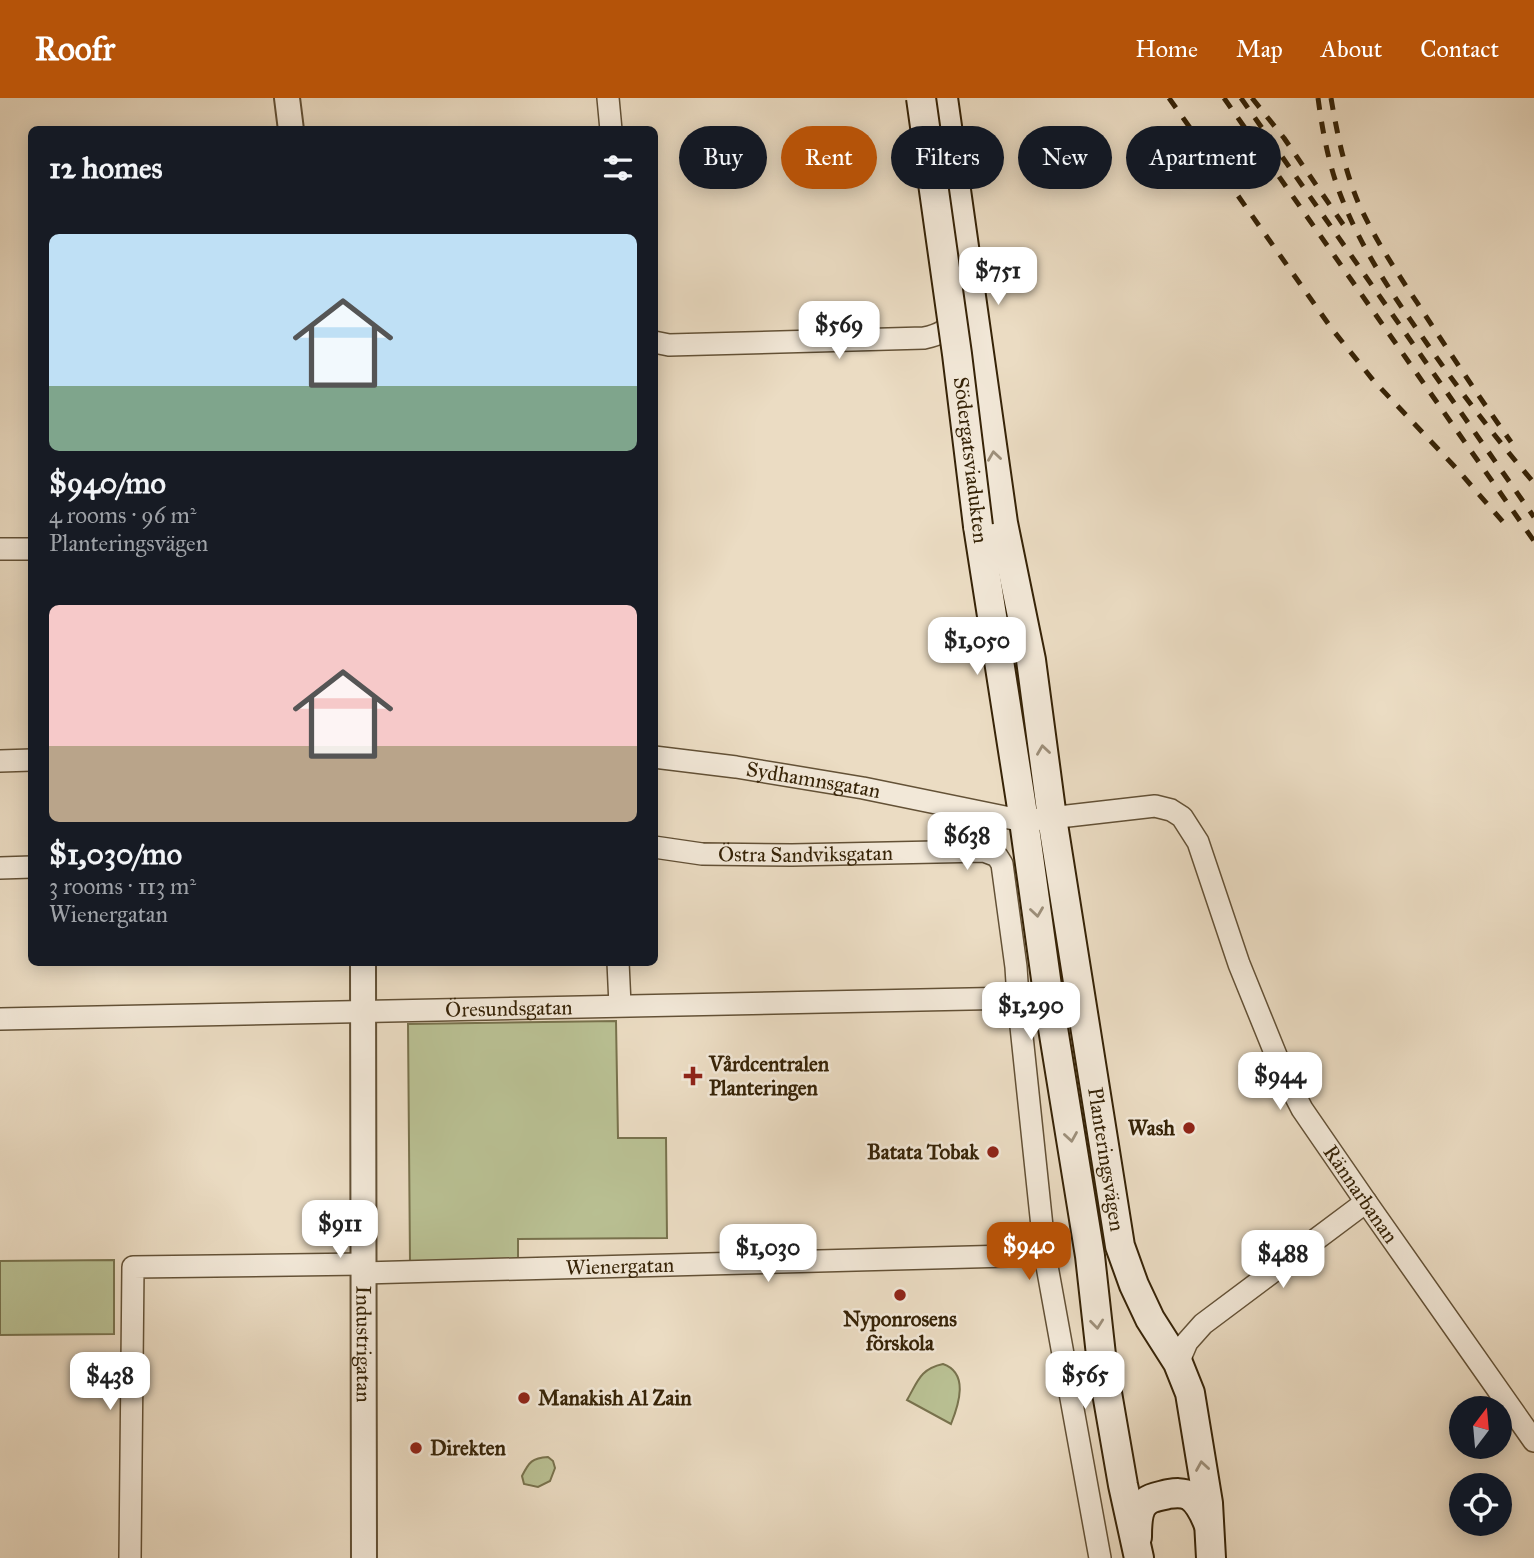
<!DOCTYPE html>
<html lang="en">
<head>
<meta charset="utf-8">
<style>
  body { margin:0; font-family:"IM FELL Great Primer",serif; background:#242831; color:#f1f3f6; height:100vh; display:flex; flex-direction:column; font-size:26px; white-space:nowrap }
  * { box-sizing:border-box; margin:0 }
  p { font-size:23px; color:#9ea1a6 }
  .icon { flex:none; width:38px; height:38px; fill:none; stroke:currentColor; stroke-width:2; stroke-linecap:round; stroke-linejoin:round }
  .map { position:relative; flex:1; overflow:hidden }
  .side { position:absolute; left:28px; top:28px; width:630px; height:840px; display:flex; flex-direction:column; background:#171b24; border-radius:10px; box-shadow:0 4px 18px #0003 }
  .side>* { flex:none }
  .guide { position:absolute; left:679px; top:28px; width:665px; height:63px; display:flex; gap:14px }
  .needle { width:46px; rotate:16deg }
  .buttons { position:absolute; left:1449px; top:1298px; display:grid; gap:14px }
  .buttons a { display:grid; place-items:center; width:63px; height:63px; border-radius:50%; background:#171b24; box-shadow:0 4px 18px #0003; font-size:35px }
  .price { position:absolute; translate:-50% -60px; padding:0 16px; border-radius:14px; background:#fff; color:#222; font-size:23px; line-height:46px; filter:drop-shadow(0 2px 4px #0008) }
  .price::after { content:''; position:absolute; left:50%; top:42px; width:21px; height:16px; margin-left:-10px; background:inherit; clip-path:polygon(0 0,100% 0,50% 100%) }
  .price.selected { background:#b45309; color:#fff }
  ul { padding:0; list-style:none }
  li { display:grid; align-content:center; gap:14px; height:371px; padding:0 21px }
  li span { display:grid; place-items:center; height:217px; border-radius:10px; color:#555 }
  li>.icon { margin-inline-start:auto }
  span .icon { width:126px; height:126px; fill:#fffc; stroke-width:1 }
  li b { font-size:30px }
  h2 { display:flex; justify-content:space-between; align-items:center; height:84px; padding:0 21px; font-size:30px }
  .tag { padding:0 24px; border-radius:32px; background:#171b24; box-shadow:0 4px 18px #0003; font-size:24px; line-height:63px }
  .tag.selected { background:#b45309; color:#fff }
  header { display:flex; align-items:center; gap:42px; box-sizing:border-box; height:98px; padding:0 35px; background:#b45309; color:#fff }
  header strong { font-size:33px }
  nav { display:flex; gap:38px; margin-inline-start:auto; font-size:24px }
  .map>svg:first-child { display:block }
  .park { fill:#b9c093; stroke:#78724d; stroke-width:2 }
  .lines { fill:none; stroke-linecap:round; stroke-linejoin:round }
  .minor-casing { stroke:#635136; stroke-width:24 }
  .tertiary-casing { stroke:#635136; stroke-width:28 }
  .secondary-casing { stroke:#362307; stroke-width:32 }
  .minor { stroke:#f2e8d8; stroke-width:21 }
  .tertiary { stroke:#f2e8d8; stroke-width:24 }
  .secondary { stroke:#f2e8d8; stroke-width:28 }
  .rail { stroke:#362307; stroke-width:5; stroke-dasharray:12 12; stroke-linecap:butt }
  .secondary-bridge-casing { stroke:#362307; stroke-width:32; stroke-linecap:butt }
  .secondary-bridge { stroke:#f2e8d8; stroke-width:28 }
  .oneway { stroke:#9d8f7a }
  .poi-dot { fill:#8f2418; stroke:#f2e8d8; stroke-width:2.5 }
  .labels { text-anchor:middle; stroke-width:5; stroke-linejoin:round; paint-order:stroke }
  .street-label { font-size:21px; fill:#362307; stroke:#f2e8d8 }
  .poi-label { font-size:21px; font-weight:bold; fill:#362307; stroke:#f2e8d8; text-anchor:start }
</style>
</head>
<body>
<header>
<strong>Roofr</strong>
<nav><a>Home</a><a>Map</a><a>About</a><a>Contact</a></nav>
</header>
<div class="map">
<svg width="1534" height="1460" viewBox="0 0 1534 1460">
  <rect width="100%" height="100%" fill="#ebdcc3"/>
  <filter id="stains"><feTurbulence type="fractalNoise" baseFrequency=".00286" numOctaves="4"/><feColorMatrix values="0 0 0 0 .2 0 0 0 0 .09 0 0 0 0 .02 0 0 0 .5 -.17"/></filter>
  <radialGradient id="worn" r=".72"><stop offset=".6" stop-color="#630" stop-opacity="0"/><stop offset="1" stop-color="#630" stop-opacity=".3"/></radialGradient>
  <path class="park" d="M 616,923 L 618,1040 L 666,1040 L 667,1140 L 518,1141 L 518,1163 L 410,1164 L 408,926 Z
    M 114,1162 L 114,1236 L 0,1237 L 0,1163 Z
    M 943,1266 C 969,1275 959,1306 951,1326 L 907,1302 C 918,1283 920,1271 943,1266 Z
    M 548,1359 L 553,1363 L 555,1370 L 550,1383 L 538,1389 L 524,1386 L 522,1378 C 529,1364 532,1360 548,1359 Z"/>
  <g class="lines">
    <defs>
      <g id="minor">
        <path d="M 608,0 L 611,32"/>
        <path d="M 654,244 L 669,247 L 924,240 C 939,237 950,232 956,216"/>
        <path d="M 0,451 L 32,451"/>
        <path id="s1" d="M 654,659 L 736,669 L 863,690 L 1024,723 L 1155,708 L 1171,712 L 1182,719 L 1198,744 L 1239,866 L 1282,972 L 1302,1011 L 1366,1104 L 1534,1343"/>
        <path d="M 0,663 L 32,662"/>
        <path id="s2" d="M 654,749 L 702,756 L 792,757 L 984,753 L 997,758 L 1002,766 L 1016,869 L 1018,900 L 1045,1157 L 1100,1460"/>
        <path d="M 0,770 L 32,769"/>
        <path d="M 618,864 L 620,907"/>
        <path id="s3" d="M 0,921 L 1018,900"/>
        <path id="s4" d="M 363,1175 L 1045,1157"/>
        <path d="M 1178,1265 L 1187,1244 L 1203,1226 L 1366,1104"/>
        <path d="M 130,1460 L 133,1169 L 363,1166"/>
      </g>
      <g id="tertiary">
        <path d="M 287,0 L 291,32"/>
        <path id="s5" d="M 363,864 L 364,1460"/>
      </g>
      <g id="secondary">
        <path id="s6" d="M 943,0 L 1003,425 L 1031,562 L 1052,720 L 1120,1148 L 1134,1187 L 1150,1221 L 1178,1265 L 1190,1295 L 1208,1405 L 1211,1460"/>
        <path d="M 978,428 L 1024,723 L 1052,924 L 1090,1158 L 1102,1266 L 1123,1387 L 1139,1460"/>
        <path d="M 1137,1439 C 1137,1429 1137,1410 1147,1403 C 1152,1399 1162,1398 1168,1396 C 1175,1395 1183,1394 1190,1398 C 1199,1404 1204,1415 1208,1425"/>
      </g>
    </defs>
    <use href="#minor" class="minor-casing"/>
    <use href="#tertiary" class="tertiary-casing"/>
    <use href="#secondary" class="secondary-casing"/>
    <use href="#minor" class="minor"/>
    <use href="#tertiary" class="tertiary"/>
    <use href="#secondary" class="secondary"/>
    <path class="rail" d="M 1169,0 L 1332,231 L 1373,282 L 1456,370 L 1503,424
      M 1224,0 L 1534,443
      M 1241,0 L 1534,419
      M 1252,0 L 1284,40 L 1349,135
      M 1318,0 C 1323,37 1330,74 1345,108 C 1364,154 1392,196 1421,237 C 1456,288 1493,337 1534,385
      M 1331,0 C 1337,35 1344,70 1358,104 C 1374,140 1396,173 1418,206 C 1448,252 1479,299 1511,344"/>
    <defs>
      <path id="secondary-bridge" d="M 921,0 L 957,256 L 978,428"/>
    </defs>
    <use href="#secondary-bridge" class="secondary-bridge-casing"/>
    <use href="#secondary-bridge" class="secondary-bridge"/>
  </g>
  <defs><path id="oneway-chevron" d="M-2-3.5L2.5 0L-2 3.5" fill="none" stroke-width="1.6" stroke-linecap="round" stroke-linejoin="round" transform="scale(1.75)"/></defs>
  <g class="oneway">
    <use href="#oneway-chevron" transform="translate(994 358) rotate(-98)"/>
    <use href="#oneway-chevron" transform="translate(1043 652) rotate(-98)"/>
    <use href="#oneway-chevron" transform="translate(1037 814) rotate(82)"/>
    <use href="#oneway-chevron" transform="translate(1071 1039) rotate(81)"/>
    <use href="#oneway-chevron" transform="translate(1097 1226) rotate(84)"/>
    <use href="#oneway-chevron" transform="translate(1202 1368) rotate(-99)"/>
  </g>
  <g class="poi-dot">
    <path d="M689.5 967.5h7v7h7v7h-7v7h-7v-7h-7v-7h7z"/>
    <circle cx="1189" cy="1030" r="7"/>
    <circle cx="993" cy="1054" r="7"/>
    <circle cx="900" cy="1197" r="7"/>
    <circle cx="524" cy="1300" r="7"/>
    <circle cx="416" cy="1350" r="7"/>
  </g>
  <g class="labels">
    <g class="street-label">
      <text transform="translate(971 362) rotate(83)" y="7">Södergatsviadukten</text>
      <text dy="7" stroke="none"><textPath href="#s1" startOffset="161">Sydhamnsgatan</textPath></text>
      <text dy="7" stroke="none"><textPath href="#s2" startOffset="152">Östra Sandviksgatan</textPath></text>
      <text dy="7" stroke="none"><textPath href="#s3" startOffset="509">Öresundsgatan</textPath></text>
      <text dy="7" stroke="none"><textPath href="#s6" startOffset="1074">Planteringsvägen</textPath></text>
      <text dy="7" stroke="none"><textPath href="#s1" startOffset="957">Rännarbanan</textPath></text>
      <text dy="7" stroke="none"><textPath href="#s4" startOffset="257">Wienergatan</textPath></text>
      <text dy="7" stroke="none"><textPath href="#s5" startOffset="382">Industrigatan</textPath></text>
    </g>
    <g class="poi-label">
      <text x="709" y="973">Vårdcentralen<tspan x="709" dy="24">Planteringen</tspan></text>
      <text x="1175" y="1037" text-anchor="end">Wash</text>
      <text x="979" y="1061" text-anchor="end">Batata Tobak</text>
      <text x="900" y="1228" text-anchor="middle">Nyponrosens<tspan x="900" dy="24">förskola</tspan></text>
      <text x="538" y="1307">Manakish Al Zain</text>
      <text x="430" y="1357">Direkten</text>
    </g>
  </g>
  <rect width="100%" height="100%" filter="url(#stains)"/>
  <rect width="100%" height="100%" fill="url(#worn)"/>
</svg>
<div class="buttons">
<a><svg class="needle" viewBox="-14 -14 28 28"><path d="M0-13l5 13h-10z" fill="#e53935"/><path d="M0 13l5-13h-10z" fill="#9ea1a6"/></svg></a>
<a><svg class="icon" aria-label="locate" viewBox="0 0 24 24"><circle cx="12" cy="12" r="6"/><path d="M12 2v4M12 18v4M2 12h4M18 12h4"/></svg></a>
</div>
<b class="price" style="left:998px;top:209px">$751</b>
<b class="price" style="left:839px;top:263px">$569</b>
<b class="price" style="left:977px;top:579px">$1,050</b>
<b class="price" style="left:967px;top:774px">$638</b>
<b class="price" style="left:1031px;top:944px">$1,290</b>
<b class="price" style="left:1280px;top:1014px">$944</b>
<b class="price" style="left:340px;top:1162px">$911</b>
<b class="price selected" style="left:1029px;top:1184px">$940</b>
<b class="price" style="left:768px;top:1186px">$1,030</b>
<b class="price" style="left:1283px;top:1192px">$488</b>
<b class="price" style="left:1085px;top:1313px">$565</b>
<b class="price" style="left:110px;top:1314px">$438</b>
<div class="guide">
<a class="tag">Buy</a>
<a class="tag selected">Rent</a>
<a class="tag">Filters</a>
<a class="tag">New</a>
<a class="tag">Apartment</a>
</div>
<section class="side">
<h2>12 homes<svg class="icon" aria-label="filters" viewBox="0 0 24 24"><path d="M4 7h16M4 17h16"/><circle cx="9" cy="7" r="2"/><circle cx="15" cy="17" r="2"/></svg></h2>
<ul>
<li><span style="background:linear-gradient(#bfe0f5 70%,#7fa58c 0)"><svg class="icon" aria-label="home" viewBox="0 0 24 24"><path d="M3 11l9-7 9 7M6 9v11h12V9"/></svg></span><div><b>$940/mo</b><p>4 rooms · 96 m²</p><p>Planteringsvägen</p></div></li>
<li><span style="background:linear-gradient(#f6c9c9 65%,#b9a48a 0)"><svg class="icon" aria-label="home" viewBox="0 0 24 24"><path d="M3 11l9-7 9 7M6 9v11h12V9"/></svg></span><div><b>$1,030/mo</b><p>3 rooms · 113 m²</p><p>Wienergatan</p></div></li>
</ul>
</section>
</div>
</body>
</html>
